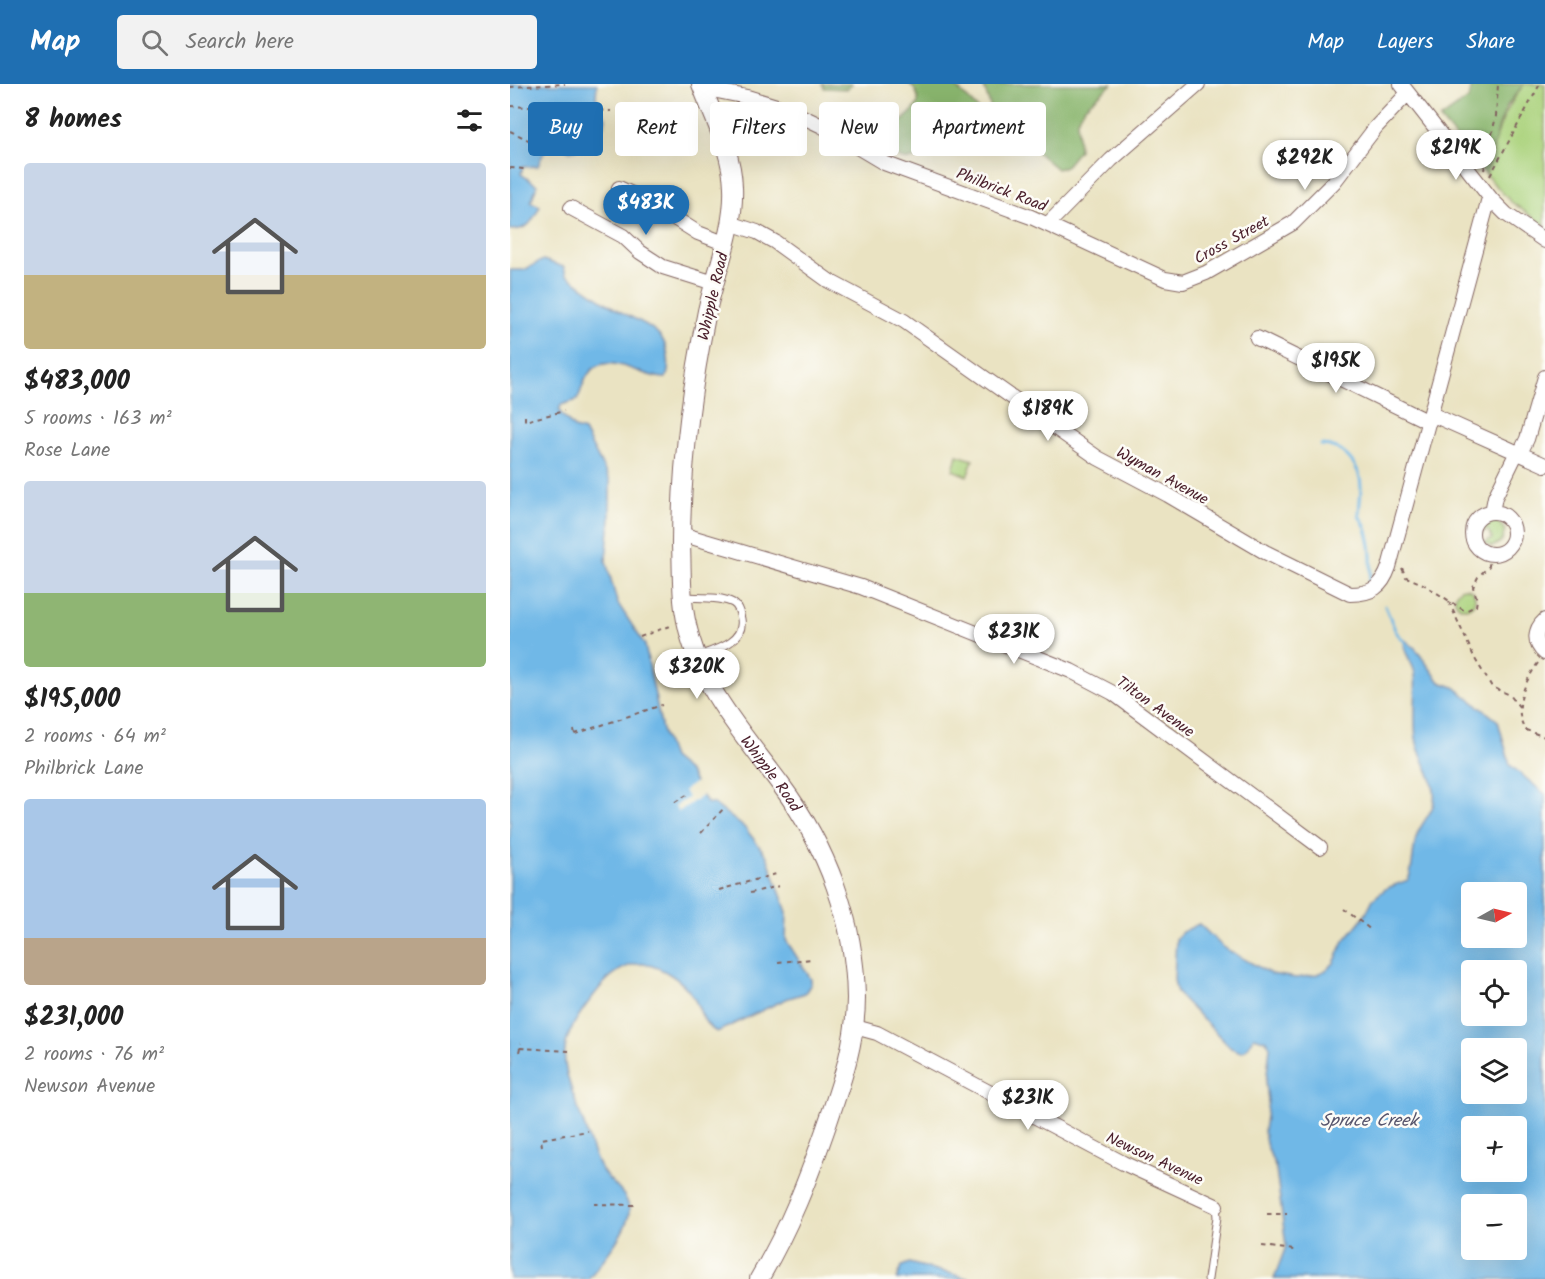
<!DOCTYPE html>
<html lang="en">
<head>
<meta charset="utf-8">
<style>
  body { margin:0; font-family:Kalam,sans-serif; background:#f2f2f2; color:#222; height:100vh; display:flex; flex-direction:column; font-size:22px; white-space:nowrap }
  * { box-sizing:border-box; margin:0 }
  p { font-size:20px; color:#767676 }
  .icon { flex:none; width:33px; height:33px; fill:none; stroke:currentColor; stroke-width:2; stroke-linecap:round; stroke-linejoin:round }
  .map { position:relative; flex:1; overflow:hidden }
  .details { display:flex; flex-direction:column; background:#fff; width:510px }
  .details>* { flex:none }
  .guide { position:absolute; left:18px; top:18px; width:570px; height:54px; display:flex; gap:12px }
  .needle { width:39px; rotate:82deg }
  .fabs { position:absolute; left:951px; top:798px; display:grid; gap:12px }
  .fabs a { display:grid; place-items:center; width:66px; height:66px; border-radius:6px; background:#fff; box-shadow:0 6px 24px #0002; font-size:30px }
  .price { position:absolute; translate:-50% -51px; padding:0 14px; border-radius:21px; background:#fff; color:#222; font-size:20px; line-height:39px; filter:drop-shadow(0 2px 3px #0008) }
  .price::after { content:''; position:absolute; left:50%; top:36px; width:18px; height:14px; margin-left:-9px; background:inherit; clip-path:polygon(0 0,100% 0,50% 100%) }
  .price.current { background:#1f6fb2; color:#fff }
  ul { padding:0; list-style:none }
  li { display:grid; align-content:center; gap:12px; height:318px; padding:0 24px }
  li span { display:grid; place-items:center; height:186px; border-radius:6px; color:#555 }
  li>.icon { margin-inline-start:auto }
  span .icon { width:108px; height:108px; fill:#fffc; stroke-width:1 }
  li b { font-size:26px }
  h2 { display:flex; justify-content:space-between; align-items:center; height:72px; padding:0 24px; font-size:26px }
  .tag { padding:0 21px; border-radius:6px; background:#fff; box-shadow:0 6px 24px #0002; font-size:21px; line-height:54px }
  .tag.current { background:#1f6fb2; color:#fff }
  header { display:flex; align-items:center; gap:36px; box-sizing:border-box; height:84px; padding:0 30px; background:#1f6fb2; color:#fff }
  header strong { font-size:28px }
  nav { display:flex; gap:33px; margin-inline-start:auto; font-size:21px }
  .search { width:420px; height:54px; background:#f2f2f2; display:flex; align-items:center; gap:15px; box-sizing:border-box; padding:0 21px; border-radius:6px; color:#767676; font-size:22px }
  main { display:flex; flex:1; min-height:0 }
  .map>svg:first-child { display:block }
  .green { fill:#acd37e; stroke:#7b7954; stroke-width:1.5 }
  .forest { fill:#89b56d; stroke:#6a6a4c; stroke-width:1.5 }
  .water { fill:#6fb8e7; stroke:#5c6c89; stroke-width:1.5; fill-rule:evenodd }
  .pier { fill:#eae3c2 }
  .lines { fill:none; stroke-linecap:round; stroke-linejoin:round }
  .stream { stroke:#6fb8e7; stroke-width:3 }
  .lane-casing { stroke:#826460; stroke-width:9 }
  .street-casing { stroke:#826460; stroke-width:16 }
  .secondary-casing { stroke:#826460; stroke-width:20 }
  .path { stroke:#826460; stroke-width:2; stroke-dasharray:4.5 4.5; stroke-linecap:butt }
  .lane { stroke:#fff; stroke-width:7 }
  .street { stroke:#fff; stroke-width:14 }
  .secondary { stroke:#fff; stroke-width:18 }
  .labels { text-anchor:middle; stroke-width:5; stroke-linejoin:round; paint-order:stroke }
  .street-label { font-size:16px; fill:#4a1f2b; stroke:#fdfcf7 }
  .water-label { font-size:18px; font-style:italic; fill:#57556d; stroke:#fdfcf7 }
</style>
</head>
<body>
<header>
<strong>Map</strong>
<div class="search"><svg class="icon" aria-label="search" viewBox="0 0 24 24"><circle cx="10" cy="10" r="6"/><path d="M15 15l6 6"/></svg>Search here</div>
<nav><a>Map</a><a>Layers</a><a>Share</a></nav>
</header>
<main>
<section class="details">
<h2>8 homes<svg class="icon" aria-label="filters" viewBox="0 0 24 24"><path d="M4 7h16M4 17h16"/><circle cx="9" cy="7" r="2"/><circle cx="15" cy="17" r="2"/></svg></h2>
<ul>
<li><span style="background:linear-gradient(#c9d6e8 60%,#c2b280 0)"><svg class="icon" aria-label="home" viewBox="0 0 24 24"><path d="M3 11l9-7 9 7M6 9v11h12V9"/></svg></span><div><b>$483,000</b><p>5 rooms · 163 m²</p><p>Rose Lane</p></div></li>
<li><span style="background:linear-gradient(#c9d6e8 60%,#8fb573 0)"><svg class="icon" aria-label="home" viewBox="0 0 24 24"><path d="M3 11l9-7 9 7M6 9v11h12V9"/></svg></span><div><b>$195,000</b><p>2 rooms · 64 m²</p><p>Philbrick Lane</p></div></li>
<li><span style="background:linear-gradient(#a9c7e8 75%,#b9a48a 0)"><svg class="icon" aria-label="home" viewBox="0 0 24 24"><path d="M3 11l9-7 9 7M6 9v11h12V9"/></svg></span><div><b>$231,000</b><p>2 rooms · 76 m²</p><p>Newson Avenue</p></div></li>
</ul>
</section>
<div class="map">
<svg width="1035" height="1195" viewBox="0 0 1035 1195">
  <rect width="100%" height="100%" fill="#fdfcf7"/>
  <filter id="ink" filterUnits="userSpaceOnUse"><feTurbulence type="fractalNoise" baseFrequency=".0167" numOctaves="2"/><feDisplacementMap in="SourceGraphic" scale="12" xChannelSelector="R" yChannelSelector="G"/><feConvolveMatrix kernelMatrix="1 2 1 2 8 2 1 2 1" color-interpolation-filters="sRGB"/></filter>
  <filter id="wash" filterUnits="userSpaceOnUse"><feTurbulence type="fractalNoise" baseFrequency=".008" numOctaves="4" result="noise"/><feDisplacementMap in="SourceGraphic" scale="24" xChannelSelector="R" yChannelSelector="G"/><feGaussianBlur stdDeviation="1.35" result="paint"/><feColorMatrix in="noise" values="0 0 0 0 0 0 0 0 0 0 0 0 0 0 0 0 0 1.4 0 .05"/><feComposite in="paint" operator="in"/></filter>
  <g filter="url(#wash)">
    <rect width="100%" height="100%" fill="#eae3c2"/>
    <path class="green" d="M 1014,0 L 1035,0 L 1035,142 L 1000,117 L 976,91 C 985,55 991,30 1014,0 Z
      M 447,371 L 463,376 L 457,392 L 443,386 Z
      M 980,436 L 988,438 L 995,446 L 992,457 L 982,463 L 974,459 L 982,455 L 978,446 L 969,449 L 971,442 Z
      M945 514a10 10 0 1 1 20 0a10 10 0 1 1-20 0Z"/>
    <path class="forest" d="M 312,0 L 342,0 L 338,5 L 314,4 Z
      M 400,0 L 443,0 L 468,25 L 474,46 C 455,52 447,36 423,40 L 412,57 L 408,74 C 395,77 388,75 379,65 C 380,59 381,51 384,46 C 394,30 422,23 400,0 Z
      M 473,0 L 602,0 L 575,23 L 567,36 L 569,66 L 555,83 L 547,85 L 483,31 Z
      M 960,0 L 1014,0 L 997,22 L 989,42 L 976,91 L 930,35 L 958,15 L 961,7 Z"/>
    <path class="water" d="M 0,0 L 87,0 L 86,13 L 96,34 C 93,51 77,63 60,67 L 46,59 C 35,63 32,72 28,82 L 13,83 L 11,90 L 27,101 L 21,118 L 30,122 C 22,138 19,146 0,146 Z
      M 33,176 L 54,183 L 56,191 C 72,202 87,213 103,223 C 117,233 140,239 151,253 C 158,263 161,283 156,294 C 134,296 100,266 81,287 C 73,295 72,307 67,316 L 51,321 L 49,327 L 64,344 L 74,347 L 100,397 L 100,435 L 96,477 L 107,518 L 135,561 L 152,646 L 162,674 L 179,688 L 197,719 L 204,720 L 235,744 L 257,772 L 277,828 L 276,856 L 301,895 L 301,900 L 295,909 L 276,915 L 207,948 C 191,940 191,924 182,911 C 172,896 152,883 134,880 C 116,878 98,893 88,906 C 42,963 50,974 73,1038 C 79,1054 83,1075 94,1089 C 102,1100 118,1110 119,1125 C 121,1144 90,1180 78,1195 L 0,1195 L 0,186 L 14,186 Z
      M 895,556 L 905,564 L 930,598 L 944,603 L 988,637 L 1000,681 L 1035,710 L 1035,1195 L 764,1195 L 776,1162 L 766,1085 L 756,1060 L 754,1047 L 758,1017 L 756,999 L 760,963 L 757,957 L 744,953 L 736,965 L 731,968 L 721,964 L 667,909 L 664,896 L 666,855 L 672,848 L 689,840 L 714,864 L 761,890 L 786,894 L 805,891 L 816,886 L 824,879 L 834,857 L 855,831 L 863,815 L 877,804 L 898,796 C 904,783 902,765 907,751 C 914,732 929,727 923,701 C 919,684 908,671 906,654 C 903,633 907,611 905,590 C 904,579 891,567 895,556 ZM 962,808 L 1006,808 L 1006,854 L 962,854 ZM 962,886 L 1006,886 L 1006,932 L 962,932 ZM 1006,964 L 1006,1010 L 962,1010 L 962,964 ZM 962,1042 L 1006,1042 L 1006,1088 L 962,1088 ZM 962,1120 L 1006,1120 L 1006,1166 L 962,1166 Z
      M 399,1179 L 461,1195 L 387,1195 L 392,1182 Z"/>
    <path class="pier" d="M 186,698 L 199,716 L 193,711 L 168,728 L 165,722 L 178,714 L 174,706 Z"/>
    <g class="lines">
      <path class="stream" d="M 811,361 C 832,361 851,381 851,403 C 851,412 849,422 849,432 C 862,447 863,482 859,501
        M 875,522 L 886,548 L 896,559"/>
    </g>
  </g>
  <g filter="url(#ink)">
    <g class="lines">
      <defs>
        <path id="lane" d="M 175,513 C 188,514 211,512 223,519 C 228,522 230,529 231,535 C 235,558 205,566 188,572
          M 698,1195 L 707,1133 L 706,1122"/>
        <path id="street" d="M 891,0 L 982,116 L 996,130 L 1035,157
          M 192,4 L 237,13 L 276,25 L 312,42 L 374,79 L 521,133 L 655,195 L 673,198 L 696,189 L 783,139 L 824,98 L 866,43 L 898,9
          M 109,104 L 139,118 L 188,149 L 214,159
          M 61,124 L 113,152 L 130,168 L 153,183 L 204,199
          M 220,139 L 247,148 L 265,158 L 319,197 L 394,237 L 588,374 L 658,411 L 755,468 L 840,510 C 862,510 872,503 879,483 L 979,114
          M 538,140 L 601,76 L 688,0
          M 747,254 L 919,338
          M 921,330 L 1035,381
          M 1010,369 L 1017,355 L 1035,293
          M 982,428 L 985,413 L 1007,368
          M962 449a21 21 0 1 1 42 0a21 21 0 1 1-42 0Z
          M 171,450 L 351,503 L 561,587 L 603,609 L 810,763
          M 1035,536 C 1024,546 1023,559 1035,569
          M 345,943 L 367,949 L 613,1079 L 706,1122"/>
        <g id="secondary">
          <path id="s1" d="M 191,0 C 203,33 222,67 223,103 C 225,145 206,187 197,227 C 181,305 171,382 171,461 C 172,482 171,504 174,525 C 185,599 229,644 271,701 C 317,763 345,837 346,914 C 346,957 332,997 318,1038 C 299,1093 279,1145 249,1195"/>
        </g>
      </defs>
      <use href="#lane" class="lane-casing"/>
      <use href="#street" class="street-casing"/>
      <use href="#secondary" class="secondary-casing"/>
      <path class="path" d="M 0,3 L 55,0
        M 0,22 L 101,27
        M 0,47 L 41,67
        M 0,84 L 15,85
        M 974,86 L 986,32 L 988,0
        M 980,92 L 1030,0
        M 15,332 L 15,337 L 54,327
        M 892,484 L 896,493 L 913,500 L 955,527 L 966,522 L 967,515 L 963,503 L 968,493 L 979,482 L 980,469
        M 939,518 L 965,575 L 982,603 L 1000,611 L 1010,624
        M 130,553 L 162,541
        M 1028,579 C 1016,595 1001,627 1016,646 L 1035,653
        M 64,646 L 66,654
        M 65,650 L 152,621
        M 165,718 L 177,711
        M 191,749 L 215,723
        M 209,806 L 266,790
        M 240,809 L 269,802
        M 834,825 L 861,846
        M 268,878 L 303,875
        M 10,964 L 59,967
        M 9,968 L 11,959
        M 32,1062 L 31,1055 L 78,1047
        M 84,1120 L 125,1121
        M 757,1130 L 777,1130
        M 752,1162 L 784,1166"/>
      <use href="#lane" class="lane"/>
      <use href="#street" class="street"/>
      <use href="#secondary" class="secondary"/>
    </g>
  </g>
  <g class="labels">
    <g class="street-label">
      <text transform="translate(492 105) rotate(21)" y="6">Philbrick Road</text>
      <text transform="translate(721 155) rotate(-29)" y="6">Cross Street</text>
      <text transform="translate(202 212) rotate(-77)" y="6">Whipple Road</text>
      <text transform="translate(653 391) rotate(29)" y="6">Wyman Avenue</text>
      <text transform="translate(646 622) rotate(36)" y="6">Tilton Avenue</text>
      <text dy="6" stroke="none"><textPath href="#s1" startOffset="724">Whipple Road</textPath></text>
      <text transform="translate(645 1074) rotate(25)" y="6">Newson Avenue</text>
    </g>
    <g class="water-label">
      <text x="859" y="1042">Spruce Creek</text>
    </g>
  </g>
</svg>
<div class="fabs">
<a><svg class="needle" viewBox="-14 -14 28 28"><path d="M0-13l5 13h-10z" fill="#e53935"/><path d="M0 13l5-13h-10z" fill="#767676"/></svg></a>
<a><svg class="icon" aria-label="locate" viewBox="0 0 24 24"><circle cx="12" cy="12" r="6"/><path d="M12 2v4M12 18v4M2 12h4M18 12h4"/></svg></a>
<a><svg class="icon" aria-label="layers" viewBox="0 0 24 24"><path d="M12 4l9 5-9 5-9-5zM3 14l9 5 9-5"/></svg></a>
<a>+</a>
<a>−</a>
</div>
<b class="price" style="left:946px;top:97px">$219K</b>
<b class="price" style="left:795px;top:107px">$292K</b>
<b class="price current" style="left:136px;top:152px">$483K</b>
<b class="price" style="left:826px;top:310px">$195K</b>
<b class="price" style="left:538px;top:358px">$189K</b>
<b class="price" style="left:504px;top:581px">$231K</b>
<b class="price" style="left:187px;top:616px">$320K</b>
<b class="price" style="left:518px;top:1047px">$231K</b>
<div class="guide">
<a class="tag current">Buy</a>
<a class="tag">Rent</a>
<a class="tag">Filters</a>
<a class="tag">New</a>
<a class="tag">Apartment</a>
</div>
</div>
</main>
</body>
</html>
